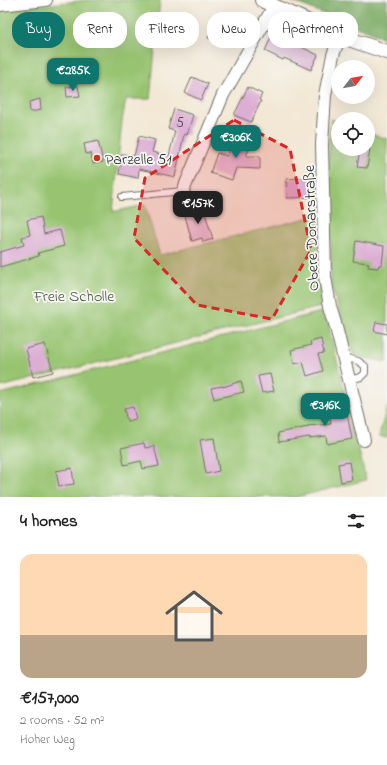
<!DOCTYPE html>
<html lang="en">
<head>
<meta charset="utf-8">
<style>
  body { margin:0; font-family:"Indie Flower",sans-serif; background:#f2f2f2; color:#222; height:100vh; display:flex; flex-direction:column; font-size:15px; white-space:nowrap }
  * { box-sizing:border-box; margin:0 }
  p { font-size:13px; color:#767676 }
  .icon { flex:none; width:22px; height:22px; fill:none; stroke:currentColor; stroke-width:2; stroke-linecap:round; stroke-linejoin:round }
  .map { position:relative; height:497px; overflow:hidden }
  .details { display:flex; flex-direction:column; background:#fff; flex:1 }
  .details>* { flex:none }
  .guide { position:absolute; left:12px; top:12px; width:363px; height:36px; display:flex; gap:8px }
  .needle { width:26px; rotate:59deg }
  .controls { position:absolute; left:331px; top:60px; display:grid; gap:8px }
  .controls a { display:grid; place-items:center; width:44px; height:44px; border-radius:50%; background:#fff; box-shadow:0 4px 16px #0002; font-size:20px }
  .price { position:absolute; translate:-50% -34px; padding:0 9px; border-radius:8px; background:#0f766e; color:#fff; font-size:13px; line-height:26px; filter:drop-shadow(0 1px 2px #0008) }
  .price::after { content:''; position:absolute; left:50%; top:24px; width:12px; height:9px; margin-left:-6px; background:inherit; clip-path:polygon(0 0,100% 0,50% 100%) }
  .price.current { background:#222; color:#fff }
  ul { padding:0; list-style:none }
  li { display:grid; align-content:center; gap:8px; height:212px; padding:0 20px }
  li span { display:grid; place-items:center; height:124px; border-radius:12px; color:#555 }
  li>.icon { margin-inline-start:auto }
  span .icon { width:72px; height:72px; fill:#fffc; stroke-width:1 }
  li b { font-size:17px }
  h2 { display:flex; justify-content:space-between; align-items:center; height:48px; padding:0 20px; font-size:17px }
  .chip { padding:0 14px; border-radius:16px; background:#fff; box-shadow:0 4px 16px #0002; font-size:14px; line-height:36px }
  .chip.current { background:#0f766e; color:#fff }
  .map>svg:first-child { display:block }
  .green { fill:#98c471; stroke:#62784e }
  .forest { fill:#7aaa63; stroke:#526a47 }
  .building { fill:#dcaed3 }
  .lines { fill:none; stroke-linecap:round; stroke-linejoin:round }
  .service-casing { stroke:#716d66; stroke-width:8 }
  .minor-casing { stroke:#716d66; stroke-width:14 }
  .tertiary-casing { stroke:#716d66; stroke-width:16 }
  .service { stroke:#fff; stroke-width:6 }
  .minor { stroke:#fff; stroke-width:12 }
  .tertiary { stroke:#fff; stroke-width:14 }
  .marked { fill:#d62828; fill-opacity:0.2; stroke:#d62828; stroke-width:3; stroke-dasharray:8 5; stroke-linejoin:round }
  .poi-dot { fill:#c8321e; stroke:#f6f6f2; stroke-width:1.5 }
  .labels { text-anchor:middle; stroke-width:3.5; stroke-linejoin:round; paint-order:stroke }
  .number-label { font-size:14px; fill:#574c55 }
  .poi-label { font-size:16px; fill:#2b2b2b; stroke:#f6f6f2; text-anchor:start }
  .street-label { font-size:16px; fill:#2b2b2b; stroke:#f6f6f2 }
  .park-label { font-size:16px; fill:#4c5940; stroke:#f6f6f2 }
</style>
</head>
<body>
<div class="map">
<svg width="387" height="497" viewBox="0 0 387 497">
  <rect width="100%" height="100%" fill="#f6f6f2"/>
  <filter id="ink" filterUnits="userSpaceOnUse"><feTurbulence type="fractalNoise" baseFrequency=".025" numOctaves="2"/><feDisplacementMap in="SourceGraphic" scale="8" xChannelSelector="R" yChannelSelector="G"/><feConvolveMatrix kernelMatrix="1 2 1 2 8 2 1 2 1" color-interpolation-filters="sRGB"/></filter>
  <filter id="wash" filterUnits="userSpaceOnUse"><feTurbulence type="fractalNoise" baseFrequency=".012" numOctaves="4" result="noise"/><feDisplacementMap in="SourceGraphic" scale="16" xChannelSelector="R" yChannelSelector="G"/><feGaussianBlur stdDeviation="0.9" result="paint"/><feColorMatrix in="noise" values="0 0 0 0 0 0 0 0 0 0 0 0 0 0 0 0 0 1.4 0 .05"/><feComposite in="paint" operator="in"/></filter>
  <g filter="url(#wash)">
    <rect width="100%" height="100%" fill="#f3e8d5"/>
    <path class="green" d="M 88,0 L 160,0 L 150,99 L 126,99 L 122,121 L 113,212 L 145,205 L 160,255 L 319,215 L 317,268 L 324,306 L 0,387 L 0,10 Z
      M 331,119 L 338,122 L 338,149 L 368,149 L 368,133 L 387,139 L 387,362 L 359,357 L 353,354 L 331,285 L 330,211 L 328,165 Z
      M 325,311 L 366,480 L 296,497 L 0,497 L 0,394 Z
      M 387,407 L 387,438 L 379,436 Z"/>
    <path class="forest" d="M 290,0 L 387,0 L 387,39 L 294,2 Z"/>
    <g id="blocks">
      <path class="building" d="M 169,15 L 188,16 L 187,38 L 167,37 Z
        M 215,19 L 235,27 L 228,45 L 208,38 Z
        M 273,33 L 318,55 L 311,70 L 284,58 L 283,60 L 265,51 Z
        M 192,77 L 208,84 L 201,100 L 185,93 Z
        M 78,86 L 80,96 L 67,97 L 66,87 Z
        M 248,87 L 262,94 L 259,100 L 261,101 L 251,122 L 234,115 Z
        M 40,99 L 41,110 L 30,112 L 29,102 Z
        M 174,109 L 193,115 L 187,135 L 184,134 L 175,177 L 139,169 L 138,178 L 119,174 L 122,154 L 134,156 L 139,136 L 155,140 L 152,152 L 169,156 L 175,131 L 168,129 Z
        M 236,133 L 253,140 L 246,156 L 260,156 L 260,169 L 236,168 L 232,180 L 210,173 L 217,153 L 227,156 Z
        M 98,141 L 103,162 L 93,164 L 91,153 L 86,154 L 84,144 Z
        M 360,149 L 370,149 L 367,168 L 357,167 Z
        M 315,177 L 316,197 L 287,198 L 286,179 Z
        M 203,207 L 213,239 L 203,242 L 202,238 L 192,241 L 184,212 Z
        M 41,217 L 44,234 L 60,230 L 64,246 L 38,253 L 39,256 L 0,267 L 0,252 L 24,245 L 22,237 L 30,235 L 27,220 Z
        M 356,241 L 384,246 L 382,265 L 379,265 L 378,268 L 368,267 L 369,263 L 353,261 Z
        M 376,322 L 387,324 L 387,334 L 374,331 Z
        M 321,339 L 324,353 L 318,354 L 323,371 L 307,376 L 303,362 L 294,364 L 291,350 L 311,345 L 310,342 Z
        M 45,344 L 53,372 L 33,377 L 26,349 Z
        M 270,374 L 274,391 L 262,393 L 258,376 Z
        M 241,381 L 244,392 L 214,399 L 211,388 L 223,386 L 223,387 Z
        M 344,399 L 352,439 L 327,444 L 326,436 L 309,438 L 309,437 L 279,442 L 278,433 L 308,427 L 307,426 L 331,424 L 327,402 Z
        M 133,407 L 136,419 L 127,421 L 124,409 Z
        M 214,438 L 219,471 L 206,474 L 200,440 Z
        M 144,443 L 145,448 L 154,446 L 159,466 L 143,469 L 141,461 L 124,465 L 121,448 Z
        M 349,462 L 352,480 L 341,482 L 338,464 Z
        M 72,468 L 74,484 L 59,486 L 56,471 Z"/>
    </g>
  </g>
  <g filter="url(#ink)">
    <use href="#blocks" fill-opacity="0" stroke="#716d66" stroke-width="1"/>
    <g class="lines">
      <defs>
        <path id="service" d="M 122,197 L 183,191
          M 343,357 L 358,361 L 365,366 L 365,373 L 361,377 L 349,380"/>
        <path id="minor" d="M 0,5 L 46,0
          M 340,36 L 333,55 L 325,95 L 322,145 L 325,277 L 330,306 L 336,327 L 364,440
          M 183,191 L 223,95 L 274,6"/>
        <path id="tertiary" d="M 262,0 L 274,6 L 340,36 L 387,52"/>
      </defs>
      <use href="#service" class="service-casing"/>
      <use href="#minor" class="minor-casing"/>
      <use href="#tertiary" class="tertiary-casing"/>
      <use href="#service" class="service"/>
      <use href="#minor" class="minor"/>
      <use href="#tertiary" class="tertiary"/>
    </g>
  </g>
  <path class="marked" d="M 234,120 L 290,149 L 311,250 L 272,319 L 197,305 L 134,238 L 145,178 Z"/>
  <circle class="poi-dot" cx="97" cy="158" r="4"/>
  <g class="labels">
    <g class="number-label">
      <text x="180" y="127">5</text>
    </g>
    <g class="poi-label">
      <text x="105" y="164">Parzelle 51</text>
    </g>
    <g class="street-label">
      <text transform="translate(310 228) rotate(-92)" y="6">Obere Donarstraße</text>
    </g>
    <g class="park-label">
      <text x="74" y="301">Freie Scholle</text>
    </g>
  </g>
</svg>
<div class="controls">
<a><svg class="needle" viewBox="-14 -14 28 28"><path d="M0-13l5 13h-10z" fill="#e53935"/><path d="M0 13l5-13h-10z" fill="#767676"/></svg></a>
<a><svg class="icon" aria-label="locate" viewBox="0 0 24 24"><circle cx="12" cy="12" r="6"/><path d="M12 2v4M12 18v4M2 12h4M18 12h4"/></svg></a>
</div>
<b class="price" style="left:73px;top:92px">€285K</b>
<b class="price" style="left:236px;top:159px">€306K</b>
<b class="price current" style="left:198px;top:225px">€157K</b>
<b class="price" style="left:325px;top:427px">€316K</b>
<div class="guide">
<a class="chip current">Buy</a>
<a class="chip">Rent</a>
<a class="chip">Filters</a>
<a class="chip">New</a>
<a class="chip">Apartment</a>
</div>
</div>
<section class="details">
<h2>4 homes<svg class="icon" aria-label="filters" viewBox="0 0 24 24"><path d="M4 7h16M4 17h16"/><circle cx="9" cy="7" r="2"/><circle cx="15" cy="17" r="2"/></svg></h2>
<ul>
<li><span style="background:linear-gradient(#ffd9b3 65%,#b9a48a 0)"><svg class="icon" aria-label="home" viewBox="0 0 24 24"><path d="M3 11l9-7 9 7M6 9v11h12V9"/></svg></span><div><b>€157,000</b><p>2 rooms · 52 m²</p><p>Hoher Weg</p></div></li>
</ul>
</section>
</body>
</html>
